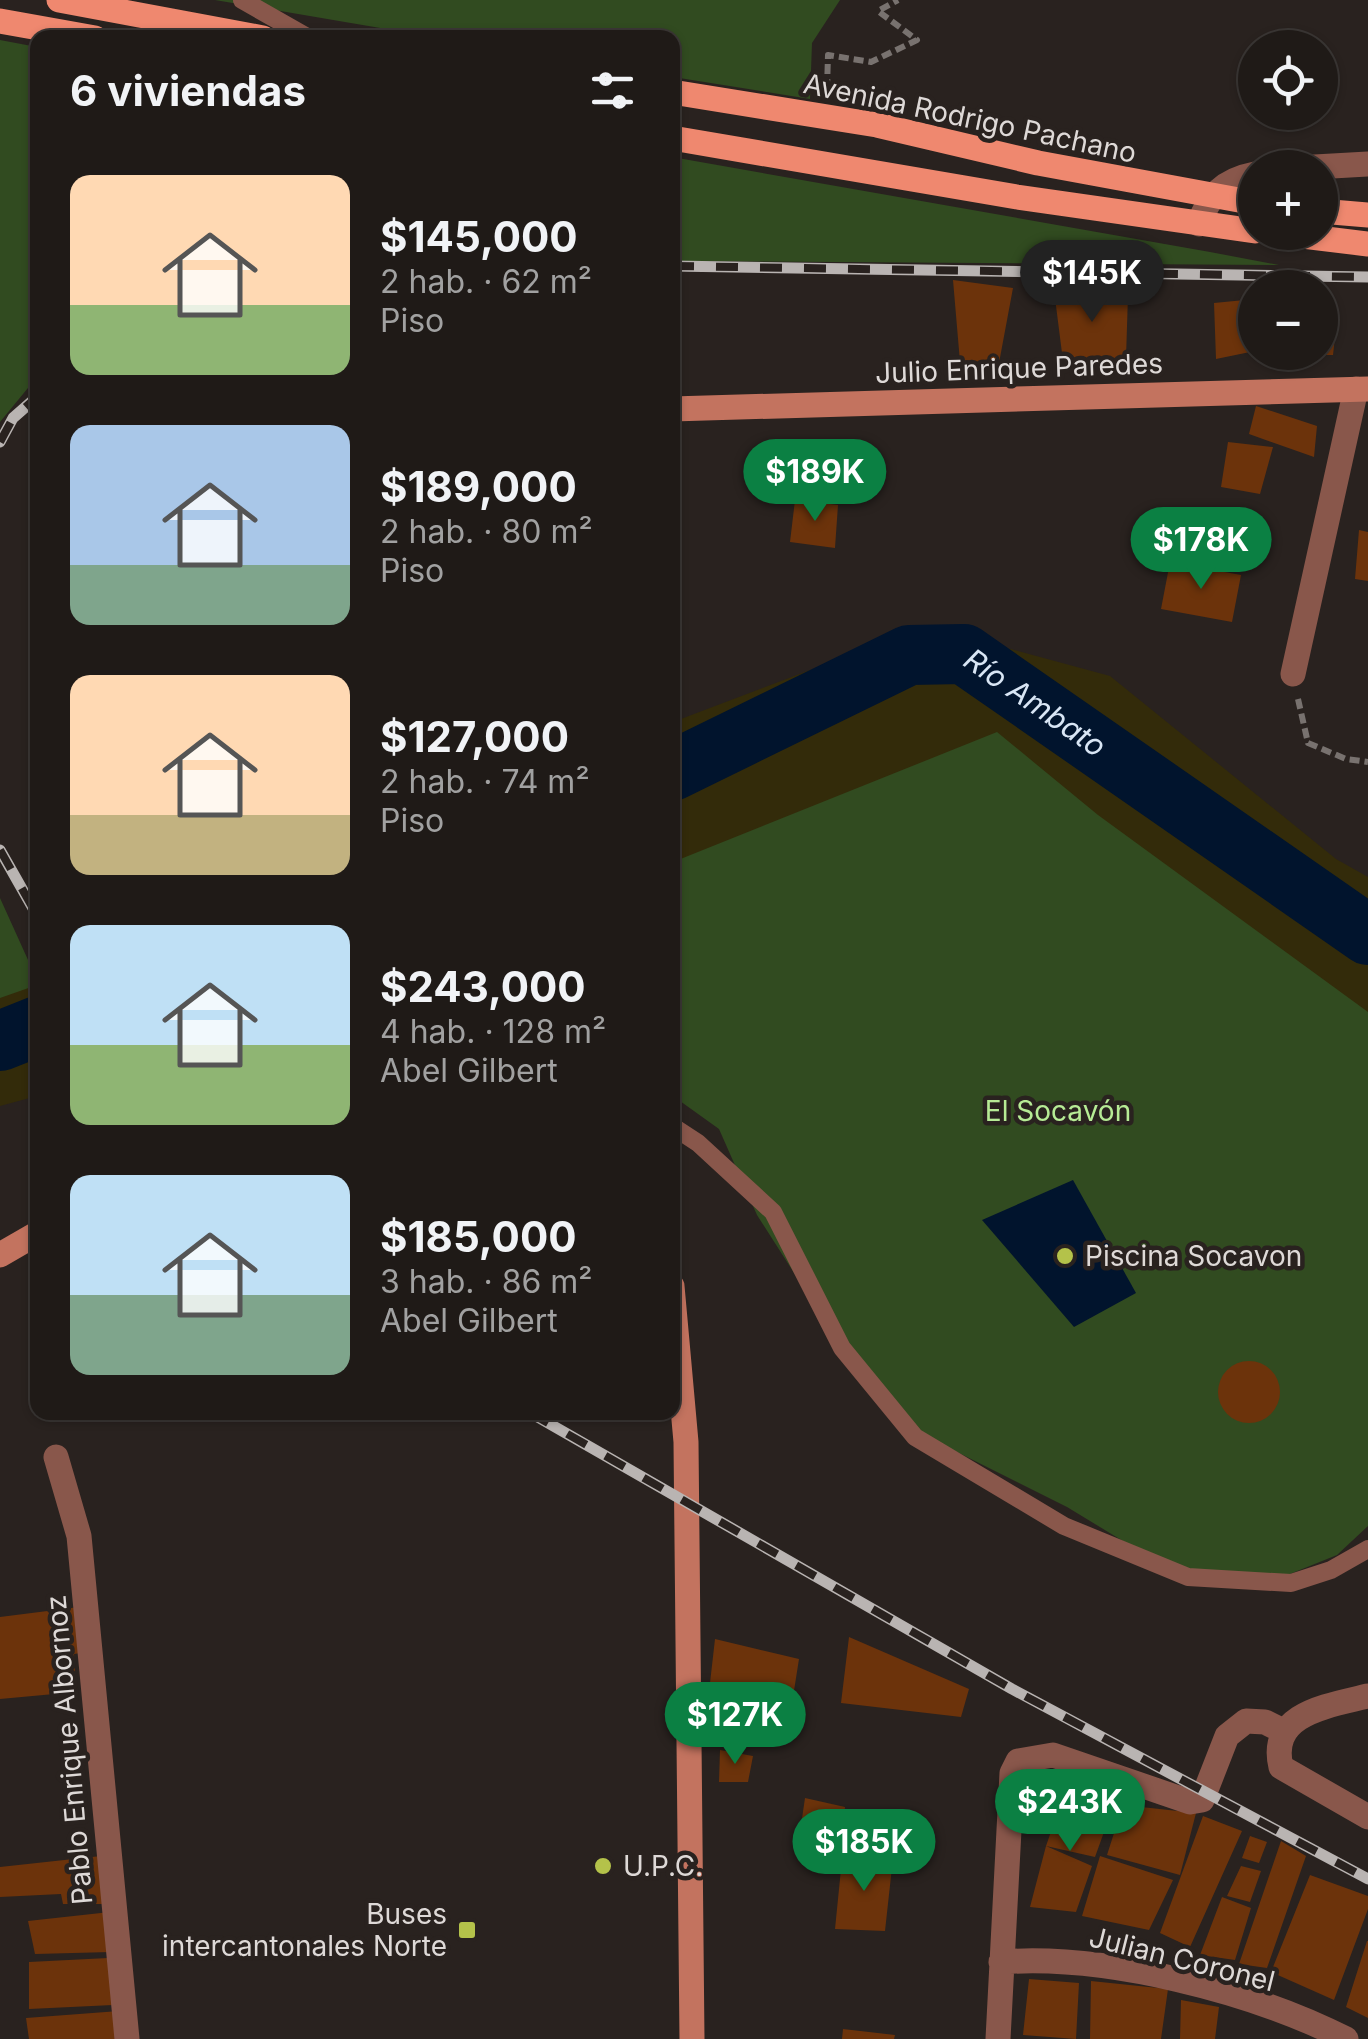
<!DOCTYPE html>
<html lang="es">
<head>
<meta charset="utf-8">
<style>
  body { margin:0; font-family:Inter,sans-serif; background:#272320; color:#f1f3f6; height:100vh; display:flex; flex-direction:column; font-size:38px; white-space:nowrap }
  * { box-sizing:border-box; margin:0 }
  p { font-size:32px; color:#a1a1a1 }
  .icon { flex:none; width:55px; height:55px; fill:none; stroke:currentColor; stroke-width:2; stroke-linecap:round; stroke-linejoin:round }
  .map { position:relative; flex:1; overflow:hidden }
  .drawer { position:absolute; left:30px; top:30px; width:650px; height:1390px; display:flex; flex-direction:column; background:#1f1a17; border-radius:20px; box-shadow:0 2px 8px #0004,0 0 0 2px #3c3836 }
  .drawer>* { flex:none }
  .tools { position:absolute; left:1238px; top:30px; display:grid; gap:20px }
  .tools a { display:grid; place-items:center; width:100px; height:100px; border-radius:50%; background:#1f1a17; box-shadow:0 2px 8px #0004,0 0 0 2px #3c3836; font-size:50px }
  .price { position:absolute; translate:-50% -85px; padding:0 22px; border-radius:35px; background:#0b8043; color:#fff; font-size:32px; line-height:65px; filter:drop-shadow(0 2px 5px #0008) }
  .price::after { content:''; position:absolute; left:50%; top:60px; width:30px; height:22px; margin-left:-15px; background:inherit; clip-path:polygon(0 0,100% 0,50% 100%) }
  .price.active { background:#222; color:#fff }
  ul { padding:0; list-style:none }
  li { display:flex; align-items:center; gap:30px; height:250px; padding:0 40px }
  li span { display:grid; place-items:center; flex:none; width:280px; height:200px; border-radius:20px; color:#555 }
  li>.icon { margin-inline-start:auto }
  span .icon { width:120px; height:120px; fill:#fffc; stroke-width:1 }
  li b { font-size:42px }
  h2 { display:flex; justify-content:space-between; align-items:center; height:120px; padding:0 40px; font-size:42px }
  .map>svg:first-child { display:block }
  .green { fill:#314b20 }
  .sand { fill:#332b0a }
  .water { fill:#01142d }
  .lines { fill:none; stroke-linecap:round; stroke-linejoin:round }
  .river { stroke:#01142d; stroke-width:60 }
  .building { fill:#6c330b }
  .path { stroke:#78726f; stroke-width:6; stroke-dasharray:10 5; stroke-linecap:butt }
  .lane { stroke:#89574b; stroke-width:18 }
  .street { stroke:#89574b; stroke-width:25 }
  .secondary { stroke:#c3735f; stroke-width:25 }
  .primary { stroke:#ef886f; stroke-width:25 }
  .rail-casing { stroke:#b9b4b2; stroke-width:11 }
  .rail { stroke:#29221f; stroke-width:8; stroke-dasharray:22; stroke-linecap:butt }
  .poi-dot { fill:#b4c24a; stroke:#29221f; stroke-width:4 }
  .labels { text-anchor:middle; stroke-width:9; stroke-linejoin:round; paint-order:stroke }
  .street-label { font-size:28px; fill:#ded9d7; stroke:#29221f }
  .park-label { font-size:28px; fill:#b6eb95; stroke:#29221f }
  .poi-label { font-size:28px; fill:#ded9d7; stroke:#29221f; text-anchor:start }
  .water-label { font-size:30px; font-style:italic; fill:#d9e6f5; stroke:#29221f }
</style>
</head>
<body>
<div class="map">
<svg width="1368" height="2039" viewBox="0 0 1368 2039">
  <rect width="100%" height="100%" fill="#29221f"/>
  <path class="green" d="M 215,0 L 840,0 L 812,43 L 810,99 L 673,77 L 672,38 L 433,37 Z
    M 0,40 L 37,47 L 37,377 L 0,422 Z
    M 672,157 L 1210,252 L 1279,265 L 673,261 Z
    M 910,674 L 1368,947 L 1368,1526 L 1337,1555 L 1270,1582 L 1174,1572 L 1067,1507 L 913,1430 L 842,1348 L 757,1215 L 719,1129 L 673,1096 L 673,807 Z
    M 0,898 L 38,982 L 37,1000 L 0,1015 Z"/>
  <path class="sand" d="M 926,626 L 1110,676 L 1336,859 L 1368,877 L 1368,1012 L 1098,815 L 997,732 L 673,862 L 673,722 Z
    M 37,985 L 37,1096 L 0,1106 L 0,998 Z"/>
  <path class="water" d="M 1073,1180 L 1136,1293 L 1074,1327 L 982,1220 Z"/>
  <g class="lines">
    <g class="river">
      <path id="s1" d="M 672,771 L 909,655 L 964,654 L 1368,935"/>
      <path d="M 0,1041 L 38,1026"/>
    </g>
  </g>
  <path class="building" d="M 953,280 L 1013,288 L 999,363 L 960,362 Z
    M 1054,290 L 1128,295 L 1126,358 L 1063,361 Z
    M 1255,299 L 1255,351 L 1216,359 L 1214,303 Z
    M 1320,326 L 1336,328 L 1333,355 L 1320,355 Z
    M 1256,406 L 1317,426 L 1314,457 L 1249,434 Z
    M 1228,442 L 1273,447 L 1260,494 L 1221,487 Z
    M 795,500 L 838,505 L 835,548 L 790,542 Z
    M 1359,530 L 1368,532 L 1368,581 L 1355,579 Z
    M 1170,562 L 1241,575 L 1232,622 L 1161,609 Z
    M1218 1392a31 31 0 1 1 62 0a31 31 0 1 1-62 0Z
    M 79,1607 L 81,1653 L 74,1654 L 76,1692 L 0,1699 L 0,1617 Z
    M 849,1637 L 969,1689 L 961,1717 L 841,1703 Z
    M 715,1639 L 799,1659 L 793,1697 L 710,1683 Z
    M 720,1750 L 753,1756 L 748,1782 L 719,1782 Z
    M 1064,1794 L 1113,1807 L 1095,1857 L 1046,1846 L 1092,1866 L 1076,1912 L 1030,1907 L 1046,1846 Z
    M 805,1798 L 845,1807 L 841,1852 L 798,1846 Z
    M 1123,1805 L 1196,1813 L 1180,1875 L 1107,1855 Z
    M 1203,1816 L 1242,1831 L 1190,1947 L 1160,1933 Z
    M 1250,1836 L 1267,1842 L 1259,1863 L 1242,1858 Z
    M 1281,1841 L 1306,1856 L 1267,1968 L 1239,1964 Z
    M 101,1856 L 104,1904 L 63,1904 L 61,1894 L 0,1897 L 0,1867 Z
    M 1100,1856 L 1173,1880 L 1149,1930 L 1082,1916 Z
    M 893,1858 L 885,1931 L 835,1929 L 842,1859 Z
    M 1241,1866 L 1261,1871 L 1250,1902 L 1227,1896 Z
    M 1310,1875 L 1368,1896 L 1368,1909 L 1334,2000 L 1271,1972 Z
    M 1222,1897 L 1251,1908 L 1235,1960 L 1200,1955 Z
    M 110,1912 L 111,1952 L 35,1954 L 28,1921 Z
    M 1367,1941 L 1368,1941 L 1368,2018 L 1346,2007 Z
    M 108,1958 L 113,2005 L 29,2009 L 29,1962 Z
    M 1029,1979 L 1079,1983 L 1076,2039 L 1023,2035 Z
    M 1091,1981 L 1168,1989 L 1161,2039 L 1090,2039 Z
    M 1181,2000 L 1219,2007 L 1215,2039 L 1180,2039 Z
    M 119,2011 L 121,2039 L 29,2039 L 26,2018 Z
    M 843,2029 L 895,2035 L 894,2039 L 842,2039 Z"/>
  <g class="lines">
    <path class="path" d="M 827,89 L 828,55 L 871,62 L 917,40 L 878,11 L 898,0
      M 1298,699 L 1308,743 L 1346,759 L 1368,762"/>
    <path class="lane" d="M 242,0 L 309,38
      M 672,1126 L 698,1143 L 773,1212 L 842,1348 L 915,1437 L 1064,1526 L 1188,1577 L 1291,1583 L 1331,1570 L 1368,1549"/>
    <path class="street" d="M 1297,168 L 1368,164
      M 1199,224 C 1209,195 1224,180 1255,174
      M 1293,674 L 1356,389
      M 56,1457 L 79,1536 L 127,2039
      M 1368,1696 C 1328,1706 1268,1713 1281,1767 L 1368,1817
      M 1001,1962 C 1106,1954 1252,1991 1346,2039
      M 998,2039 L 1012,1773 L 1018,1761 L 1053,1755 L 1190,1802 L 1202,1800 L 1227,1736 L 1246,1721 L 1265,1722 L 1283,1731"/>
    <path class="secondary" d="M 672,409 L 1368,389
      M 0,1255 L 38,1233
      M 672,1286 L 686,1442 L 692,2039"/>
    <path class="primary" d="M 59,0 L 263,38
      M 0,21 L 95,38
      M 672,92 L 877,125 L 1038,163 L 1255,203
      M 672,138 L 1017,197 L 1255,231
      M 1320,211 L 1368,215
      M 1269,232 L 1368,244"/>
    <defs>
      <path id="rail" d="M 672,266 L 1368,277
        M 0,442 L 13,418 L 38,396
        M 0,850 L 38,917
        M 529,1412 L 1012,1689 L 1368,1879"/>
    </defs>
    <use href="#rail" class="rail-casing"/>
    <use href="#rail" class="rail"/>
  </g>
  <g class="poi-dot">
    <circle cx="1065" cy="1256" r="10"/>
    <circle cx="603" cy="1866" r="10"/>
    <rect x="457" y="1920" width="20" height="20" rx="5"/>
  </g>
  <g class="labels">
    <g class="street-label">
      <text transform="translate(970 118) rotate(12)" y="10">Avenida Rodrigo Pachano</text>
      <text transform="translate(1019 368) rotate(-2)" y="10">Julio Enrique Paredes</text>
      <text transform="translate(69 1750) rotate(-95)" y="10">Pablo Enrique Albornoz</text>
      <text transform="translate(1182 1959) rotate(14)" y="10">Julian Coronel</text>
    </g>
    <g class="park-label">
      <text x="1058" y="1121">El Socavón</text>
    </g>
    <g class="poi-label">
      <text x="1085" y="1266">Piscina Socavon</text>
      <text x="623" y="1876">U.P.C.</text>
      <text x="447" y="1924" text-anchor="end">Buses<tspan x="447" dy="32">intercantonales Norte</tspan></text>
    </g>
    <g class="water-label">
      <text dy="10" stroke="none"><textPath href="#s1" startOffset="405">Río Ambato</textPath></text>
    </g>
  </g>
</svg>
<div class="tools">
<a><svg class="icon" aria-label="locate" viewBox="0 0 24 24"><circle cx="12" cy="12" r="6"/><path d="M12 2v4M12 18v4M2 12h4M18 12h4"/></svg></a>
<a>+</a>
<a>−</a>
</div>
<b class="price active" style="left:1092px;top:325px">$145K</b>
<b class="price" style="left:815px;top:524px">$189K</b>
<b class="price" style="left:1201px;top:592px">$178K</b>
<b class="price" style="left:735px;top:1767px">$127K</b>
<b class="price" style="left:1070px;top:1854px">$243K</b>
<b class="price" style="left:864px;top:1894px">$185K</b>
<section class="drawer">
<h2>6 viviendas<svg class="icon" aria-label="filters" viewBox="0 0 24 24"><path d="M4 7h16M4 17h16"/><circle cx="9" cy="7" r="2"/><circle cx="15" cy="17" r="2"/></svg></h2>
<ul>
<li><span style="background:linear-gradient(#ffd9b3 65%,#8fb573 0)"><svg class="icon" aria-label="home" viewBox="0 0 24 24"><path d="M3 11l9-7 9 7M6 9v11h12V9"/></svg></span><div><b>$145,000</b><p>2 hab. · 62 m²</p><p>Piso</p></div></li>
<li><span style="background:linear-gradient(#a9c7e8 70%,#7fa58c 0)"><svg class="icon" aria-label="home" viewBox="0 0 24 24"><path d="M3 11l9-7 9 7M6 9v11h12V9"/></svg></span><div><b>$189,000</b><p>2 hab. · 80 m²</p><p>Piso</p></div></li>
<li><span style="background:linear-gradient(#ffd9b3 70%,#c2b280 0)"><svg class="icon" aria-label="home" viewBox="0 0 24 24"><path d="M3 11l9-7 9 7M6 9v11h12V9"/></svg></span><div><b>$127,000</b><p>2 hab. · 74 m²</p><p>Piso</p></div></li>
<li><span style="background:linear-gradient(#bfe0f5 60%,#8fb573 0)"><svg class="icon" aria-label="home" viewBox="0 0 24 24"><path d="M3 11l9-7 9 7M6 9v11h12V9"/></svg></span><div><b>$243,000</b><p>4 hab. · 128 m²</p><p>Abel Gilbert</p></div></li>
<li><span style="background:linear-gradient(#bfe0f5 60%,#7fa58c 0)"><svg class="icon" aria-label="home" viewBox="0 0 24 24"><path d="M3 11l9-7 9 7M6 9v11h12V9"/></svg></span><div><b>$185,000</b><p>3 hab. · 86 m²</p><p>Abel Gilbert</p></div></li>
</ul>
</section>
</div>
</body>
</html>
